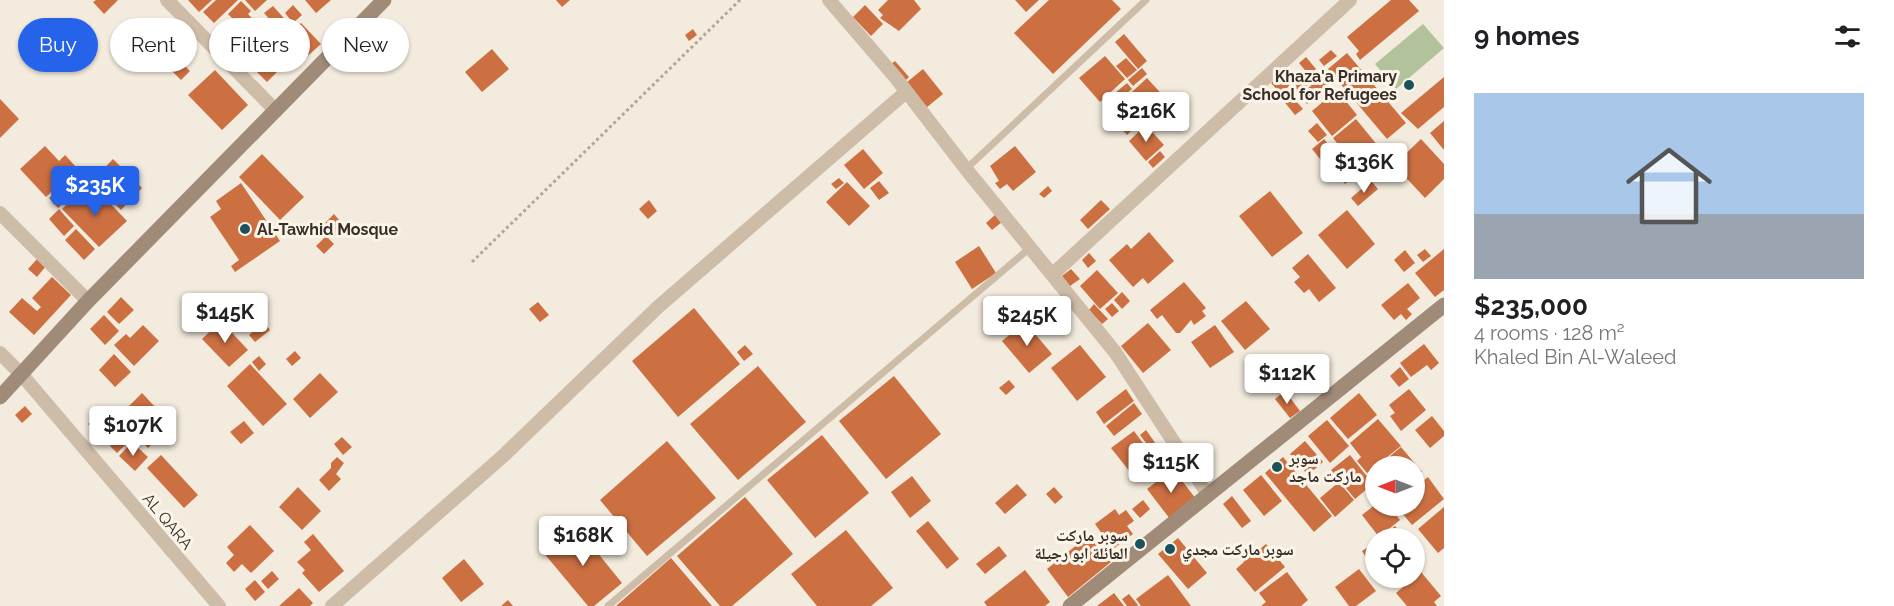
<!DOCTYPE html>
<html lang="en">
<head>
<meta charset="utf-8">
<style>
  body { margin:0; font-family:Raleway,"Noto Naskh Arabic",sans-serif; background:#f2f2f2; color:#202124; height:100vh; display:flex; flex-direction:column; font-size:22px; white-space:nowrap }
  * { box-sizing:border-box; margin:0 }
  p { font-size:20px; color:#757577 }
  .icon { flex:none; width:33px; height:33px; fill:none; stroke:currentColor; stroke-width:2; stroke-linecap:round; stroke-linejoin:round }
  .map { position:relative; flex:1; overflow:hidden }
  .drawer { display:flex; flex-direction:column; background:#fff; width:450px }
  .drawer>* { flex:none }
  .top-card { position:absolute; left:18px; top:18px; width:570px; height:54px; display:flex; gap:12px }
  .needle { width:39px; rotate:270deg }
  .tools { position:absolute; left:1365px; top:456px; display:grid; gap:12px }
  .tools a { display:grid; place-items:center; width:60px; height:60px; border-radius:50%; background:#fff; box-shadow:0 2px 4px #0004; font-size:30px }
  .price { position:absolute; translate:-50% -51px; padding:0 14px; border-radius:6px; background:#fff; color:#222; font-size:20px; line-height:39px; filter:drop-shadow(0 2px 3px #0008) }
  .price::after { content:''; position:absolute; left:50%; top:36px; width:18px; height:14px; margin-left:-9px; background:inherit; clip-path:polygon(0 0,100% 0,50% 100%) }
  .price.current { background:#2563eb; color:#fff }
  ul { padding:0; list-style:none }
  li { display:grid; align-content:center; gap:12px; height:318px; padding:0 30px }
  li+li { border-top:2px solid #e0e0e0 }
  li span { display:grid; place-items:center; height:186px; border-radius:0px; color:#555 }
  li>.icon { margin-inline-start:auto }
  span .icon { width:108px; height:108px; fill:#fffc; stroke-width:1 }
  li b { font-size:26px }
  h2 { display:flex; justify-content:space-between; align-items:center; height:72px; padding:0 30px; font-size:26px }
  .tag { padding:0 21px; border-radius:27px; background:#fff; box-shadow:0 2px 4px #0004; font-size:21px; line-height:54px }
  .tag.current { background:#2563eb; color:#fff }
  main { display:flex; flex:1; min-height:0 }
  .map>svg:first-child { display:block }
  .green { fill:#b2c39c }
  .building { fill:#cc7042 }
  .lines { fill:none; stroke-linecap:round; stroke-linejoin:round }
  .path { stroke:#b8a692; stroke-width:3; stroke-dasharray:3 3; stroke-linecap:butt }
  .lane { stroke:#ccbca8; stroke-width:7 }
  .street { stroke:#ccbca8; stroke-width:14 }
  .secondary { stroke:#a08b79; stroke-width:15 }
  .poi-dot { fill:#1c525c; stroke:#fbf4e9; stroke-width:2 }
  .labels { text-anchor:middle; stroke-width:6; stroke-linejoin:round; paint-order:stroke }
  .poi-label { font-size:16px; font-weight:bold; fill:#392f28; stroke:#fbf4e9; text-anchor:start }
  .street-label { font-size:16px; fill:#392f28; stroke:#fbf4e9 }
</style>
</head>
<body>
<main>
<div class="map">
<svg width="1444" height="606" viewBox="0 0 1444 606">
  <rect width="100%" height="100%" fill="#f3ebdd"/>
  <path class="green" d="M 1423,24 L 1444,48 L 1396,89 L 1375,64 Z"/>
  <path class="building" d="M 96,0 L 118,0 L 104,14 L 93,2 Z
    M 188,0 L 212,0 L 199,12 Z
    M 216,0 L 238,0 L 214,23 L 203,12 Z
    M 245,0 L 267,0 L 255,11 Z
    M 305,0 L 331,0 L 316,13 Z
    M 556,0 L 570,0 L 562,7 Z
    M 888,0 L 914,0 L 921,9 L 899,31 L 880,18 L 883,15 L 878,10 Z
    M 1015,0 L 1039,0 L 1026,12 Z
    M 1049,0 L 1112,0 L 1121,9 L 1053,74 L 1014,33 Z
    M 1391,0 L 1409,0 L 1419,11 L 1360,60 L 1356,54 L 1359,51 L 1347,37 Z
    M 241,1 L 251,11 L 248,14 L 266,33 L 250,49 L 253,52 L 243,61 L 219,35 L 234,20 L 228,14 Z
    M 293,5 L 302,15 L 293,23 L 285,13 Z
    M 865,5 L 883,24 L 871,36 L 853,17 Z
    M 273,6 L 291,26 L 283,34 L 264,13 Z
    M 301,23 L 321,44 L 302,61 L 283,39 Z
    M 693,29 L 697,35 L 689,41 L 685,35 Z
    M 1124,34 L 1147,61 L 1138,69 L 1115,42 Z
    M 270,38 L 290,59 L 267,82 L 247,62 Z
    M 184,39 L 195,51 L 187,58 L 176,46 Z
    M 492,49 L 509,69 L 482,92 L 465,72 Z
    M 137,50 L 144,57 L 135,66 L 128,59 Z
    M 1331,50 L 1337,56 L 1324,66 L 1319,60 Z
    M 1347,53 L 1406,123 L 1387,139 L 1328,69 Z
    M 1105,56 L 1125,79 L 1100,102 L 1079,78 Z
    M 1306,57 L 1316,69 L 1309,75 L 1299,63 Z
    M 1126,58 L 1137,70 L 1127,78 L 1116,66 Z
    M 180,61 L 190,71 L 181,80 L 171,70 Z
    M 895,61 L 909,77 L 905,81 L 890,65 Z
    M 1142,68 L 1147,74 L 1133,86 L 1128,80 Z
    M 1287,68 L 1297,78 L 1281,94 L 1271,83 Z
    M 923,69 L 943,94 L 926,108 L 906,83 Z
    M 215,70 L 248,105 L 222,130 L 188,95 Z
    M 1321,77 L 1329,86 L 1307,104 L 1300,95 Z
    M 1444,77 L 1444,107 L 1418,129 L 1401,113 Z
    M 1147,78 L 1166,99 L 1127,135 L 1108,114 Z
    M 1305,78 L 1309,84 L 1297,93 L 1293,88 Z
    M 1127,83 L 1132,89 L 1120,99 L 1115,93 Z
    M 1337,90 L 1357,115 L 1332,136 L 1312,111 L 1325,100 L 1321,95 L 1327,91 L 1330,95 Z
    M 1289,93 L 1303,109 L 1295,115 L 1282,99 Z
    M 0,99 L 19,119 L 0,138 Z
    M 1356,119 L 1387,157 L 1359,179 L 1340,155 L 1344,152 L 1333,138 Z
    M 1444,121 L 1444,150 L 1430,133 Z
    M 1317,123 L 1327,135 L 1318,142 L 1308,131 Z
    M 1146,125 L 1164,145 L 1146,161 L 1129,141 Z
    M 1324,139 L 1342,161 L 1330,171 L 1312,149 Z
    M 1421,139 L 1444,164 L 1444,179 L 1425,198 L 1394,165 Z
    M 45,146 L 59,161 L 65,155 L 77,168 L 46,197 L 20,169 Z
    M 1015,146 L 1036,172 L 1013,191 L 1007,184 L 1000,189 L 995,183 L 999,181 L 990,166 Z
    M 863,149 L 883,173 L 864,189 L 844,165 Z
    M 1160,151 L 1165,157 L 1153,168 L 1148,162 Z
    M 262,154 L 304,197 L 280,220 L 239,177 Z
    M 113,159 L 142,188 L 121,210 L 92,181 Z
    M 1344,166 L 1353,177 L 1345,184 L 1336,172 Z
    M 839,178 L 844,183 L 836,189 L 831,184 Z
    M 68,181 L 77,191 L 58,208 L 49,198 Z
    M 879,181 L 889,193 L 879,200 L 870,188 Z
    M 1371,181 L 1378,189 L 1358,206 L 1351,198 Z
    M 847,182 L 870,206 L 849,226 L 826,202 Z
    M 241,183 L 280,241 L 235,272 L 231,266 L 239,260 L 210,217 L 221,209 L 216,201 Z
    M 1048,186 L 1052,191 L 1044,198 L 1039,194 Z
    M 83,189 L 95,202 L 102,195 L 127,221 L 99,247 L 62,209 Z
    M 1270,191 L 1303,233 L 1272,257 L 1239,216 Z
    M 649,200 L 657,211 L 648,219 L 639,209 Z
    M 1101,200 L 1110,209 L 1088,229 L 1080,220 Z
    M 59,209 L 74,226 L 64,236 L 49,219 Z
    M 1347,210 L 1375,244 L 1347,269 L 1318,235 Z
    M 334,214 L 346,228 L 337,237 L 324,224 Z
    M 996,214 L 1002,222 L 992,230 L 986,223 Z
    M 76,229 L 95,249 L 84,260 L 65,240 Z
    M 1149,232 L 1174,261 L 1148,284 L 1143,278 L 1133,287 L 1109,260 L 1127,244 L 1131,249 Z
    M 326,236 L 334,244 L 324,254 L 316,246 Z
    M 979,246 L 996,273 L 972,289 L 955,262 Z
    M 1425,249 L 1431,256 L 1423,262 L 1417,255 Z
    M 1444,249 L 1444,290 L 1435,297 L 1415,273 Z
    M 1405,250 L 1415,263 L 1404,272 L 1394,260 Z
    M 1089,253 L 1096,261 L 1088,268 L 1082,260 Z
    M 1308,254 L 1336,288 L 1319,302 L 1309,289 L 1304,293 L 1294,282 L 1300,277 L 1292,268 Z
    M 38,258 L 46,266 L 37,277 L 28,269 Z
    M 1071,269 L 1080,279 L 1070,286 L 1062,276 Z
    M 1097,270 L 1118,293 L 1100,309 L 1080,286 Z
    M 52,277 L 71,295 L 34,335 L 9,312 L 22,298 L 37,311 L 41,307 L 32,298 Z
    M 1184,282 L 1206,308 L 1202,311 L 1206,316 L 1194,325 L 1191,320 L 1180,333 L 1176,333 L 1162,315 L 1157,319 L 1150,310 Z
    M 1408,283 L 1420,298 L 1407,309 L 1412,314 L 1406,320 L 1401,314 L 1394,320 L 1381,305 Z
    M 1122,292 L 1130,301 L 1122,309 L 1114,300 Z
    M 121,297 L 134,310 L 119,324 L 107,312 Z
    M 1246,301 L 1270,329 L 1245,350 L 1221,321 Z
    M 538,302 L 549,315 L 540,322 L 529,309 Z
    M 1112,303 L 1119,311 L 1112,317 L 1105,309 Z
    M 1094,304 L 1108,319 L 1102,324 L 1089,310 Z
    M 694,308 L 740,364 L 678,417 L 632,361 Z
    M 104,315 L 119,331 L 105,345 L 90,329 Z
    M 221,321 L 248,350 L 229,367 L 202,339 Z
    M 264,322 L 270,330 L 255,342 L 249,335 Z
    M 1025,322 L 1052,354 L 1029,373 L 1002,341 Z
    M 1148,323 L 1171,350 L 1143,373 L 1121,346 Z
    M 143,325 L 159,341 L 134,366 L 114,345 L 126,334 L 130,338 Z
    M 1215,325 L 1234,352 L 1210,368 L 1191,342 Z
    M 1424,344 L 1439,363 L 1431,370 L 1427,365 L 1411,377 L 1400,363 Z
    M 745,345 L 753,354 L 744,361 L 737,352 Z
    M 1080,345 L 1106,377 L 1077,401 L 1051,368 Z
    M 295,351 L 301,358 L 292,366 L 286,359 Z
    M 114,354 L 131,372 L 115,387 L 99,370 Z
    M 259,356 L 266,364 L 259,371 L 252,362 Z
    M 1262,358 L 1283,384 L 1272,393 L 1250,367 Z
    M 250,364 L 287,404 L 263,426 L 227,386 Z
    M 758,366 L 806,422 L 738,480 L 690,424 Z
    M 1317,367 L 1323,376 L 1316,381 L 1310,372 Z
    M 1400,367 L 1409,379 L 1399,387 L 1390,376 Z
    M 320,373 L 338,392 L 310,418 L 293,399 Z
    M 894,376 L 941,434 L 886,479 L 839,421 Z
    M 1009,380 L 1015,387 L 1006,395 L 999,388 Z
    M 1126,389 L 1134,401 L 1104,424 L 1096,412 Z
    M 1409,389 L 1426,410 L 1401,431 L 1390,416 L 1395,413 L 1389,405 Z
    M 1285,391 L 1300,411 L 1290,418 L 1275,399 Z
    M 142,393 L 172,425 L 148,448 L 118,417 Z
    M 1359,393 L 1377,415 L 1348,439 L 1330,418 Z
    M 1134,403 L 1142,414 L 1114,436 L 1106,426 Z
    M 25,406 L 32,414 L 22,423 L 15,415 Z
    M 99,412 L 108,420 L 96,433 L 88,424 Z
    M 1432,416 L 1444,431 L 1444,436 L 1430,448 L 1415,430 Z
    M 1378,419 L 1401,446 L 1367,473 L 1357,461 L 1361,457 L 1350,443 Z
    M 1327,420 L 1349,446 L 1330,463 L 1308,436 Z
    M 244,421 L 254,433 L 241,444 L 230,432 Z
    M 1146,430 L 1156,444 L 1150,448 L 1140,435 Z
    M 1134,431 L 1153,457 L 1140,466 L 1143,470 L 1134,477 L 1111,448 Z
    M 822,435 L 869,493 L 815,538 L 767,480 Z
    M 119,436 L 126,444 L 117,453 L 110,446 Z
    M 342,437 L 352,447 L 343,455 L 334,444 Z
    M 667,441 L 716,498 L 647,556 L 600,500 Z
    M 1305,441 L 1323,462 L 1308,475 L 1290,454 Z
    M 132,442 L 148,457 L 135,471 L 119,456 Z
    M 1401,447 L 1422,472 L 1414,478 L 1414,466 L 1378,466 Z
    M 161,455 L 198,495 L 184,508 L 147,468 Z
    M 1350,455 L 1373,484 L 1355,499 L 1331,470 Z
    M 337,457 L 344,463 L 336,474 L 341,479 L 329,491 L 319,480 L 331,468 L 331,463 Z
    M 1283,457 L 1332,516 L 1314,532 L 1265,473 Z
    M 1173,469 L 1196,499 L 1170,519 L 1147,489 Z
    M 1261,475 L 1282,501 L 1264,516 L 1243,490 Z
    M 912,476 L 931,501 L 910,518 L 891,492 Z
    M 1428,477 L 1444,499 L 1412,525 L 1396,506 L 1414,506 L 1414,488 Z
    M 1339,482 L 1354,500 L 1335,517 L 1320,498 Z
    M 1017,484 L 1027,495 L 1005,514 L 995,503 Z
    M 298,487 L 321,511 L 302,530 L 279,507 Z
    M 1054,487 L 1063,497 L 1055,504 L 1046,494 Z
    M 1232,496 L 1251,521 L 1242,528 L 1223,504 Z
    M 745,497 L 793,554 L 732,606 L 720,606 L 677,556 Z
    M 1143,500 L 1150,509 L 1140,518 L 1132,509 Z
    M 1376,504 L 1389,506 L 1400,520 L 1379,537 L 1362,515 Z
    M 1444,507 L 1444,548 L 1438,553 L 1418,529 Z
    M 1115,509 L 1119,515 L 1126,510 L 1134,521 L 1127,526 L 1133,534 L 1113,549 L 1095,524 Z
    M 928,521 L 959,559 L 947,569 L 916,531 Z
    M 250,525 L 274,551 L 251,573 L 242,564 L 234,572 L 226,563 L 234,555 L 227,547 Z
    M 575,525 L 622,583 L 594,606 L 588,606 L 543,552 Z
    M 1395,526 L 1400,532 L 1387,538 L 1384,535 Z
    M 846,530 L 893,588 L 871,606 L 817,606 L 791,574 Z
    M 313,534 L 344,571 L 319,592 L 302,573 L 305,570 L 297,562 L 311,550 L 304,542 Z
    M 1089,535 L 1111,562 L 1068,597 L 1047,569 Z
    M 1178,538 L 1207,573 L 1188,589 L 1158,554 Z
    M 1376,542 L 1376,553 L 1367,559 L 1362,551 Z
    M 1266,544 L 1285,567 L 1255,592 L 1236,569 L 1244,562 L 1243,555 L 1246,551 L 1256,552 Z
    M 999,546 L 1007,556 L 985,574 L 976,564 Z
    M 671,558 L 712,606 L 616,606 Z
    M 464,559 L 484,584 L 461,602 L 442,578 Z
    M 1359,569 L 1376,591 L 1356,606 L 1349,606 L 1335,587 Z
    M 1025,570 L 1050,602 L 1045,606 L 987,606 L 984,602 Z
    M 272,571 L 279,579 L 268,589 L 261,581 Z
    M 1287,572 L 1308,600 L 1301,606 L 1261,606 L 1266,602 L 1259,593 Z
    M 1421,572 L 1441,596 L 1434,602 L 1437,606 L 1407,606 L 1396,593 Z
    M 1168,575 L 1191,606 L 1141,606 L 1136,599 Z
    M 255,580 L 265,592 L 255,601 L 245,589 Z
    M 299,588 L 313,603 L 310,606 L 279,606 Z
    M 1114,593 L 1124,606 L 1097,606 Z
    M 1129,594 L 1138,605 L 1137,606 L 1127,606 L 1122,599 Z
    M 508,600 L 513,606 L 501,606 Z"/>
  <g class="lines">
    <path class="path" d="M 472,262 L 740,0"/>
    <path class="lane" d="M 966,169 L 1146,0
      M 608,606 L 1031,247"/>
    <path class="street" d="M 167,0 L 276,111
      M 829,0 L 896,78 L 966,169 L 1115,352 L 1207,493
      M 0,213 L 88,301
      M 1053,274 L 1350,0
      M 0,353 L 22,375 L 219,606
      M 332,606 L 502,457 L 658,307 L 906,92"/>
    <path class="secondary" d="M 0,397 L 88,301 L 384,0
      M 1070,606 L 1444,305"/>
  </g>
  <g class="poi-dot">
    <circle cx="1409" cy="85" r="6"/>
    <circle cx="245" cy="229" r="6"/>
    <circle cx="1277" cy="467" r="6"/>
    <circle cx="1140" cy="544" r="6"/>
    <circle cx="1170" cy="549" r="6"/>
  </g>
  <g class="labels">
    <g class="poi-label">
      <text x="1397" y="82" text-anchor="end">Khaza'a Primary<tspan x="1397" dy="18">School for Refugees</tspan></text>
      <text x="257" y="235">Al-Tawhid Mosque</text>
      <text x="1289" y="464">سوبر<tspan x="1289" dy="18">ماركت ماجد</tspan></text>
      <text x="1128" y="541" text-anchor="end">سوبر ماركت<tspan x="1128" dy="18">العائلة ابو رجيلة</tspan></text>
      <text x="1182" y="555">سوبر ماركت مجدي</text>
    </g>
    <g class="street-label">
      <text transform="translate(168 521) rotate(50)" y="6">AL QARA</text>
    </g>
  </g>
</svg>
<div class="tools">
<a><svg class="needle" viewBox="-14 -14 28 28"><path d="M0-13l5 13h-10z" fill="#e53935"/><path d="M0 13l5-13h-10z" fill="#757577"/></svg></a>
<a><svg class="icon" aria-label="locate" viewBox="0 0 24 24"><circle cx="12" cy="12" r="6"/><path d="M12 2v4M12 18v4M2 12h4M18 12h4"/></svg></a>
</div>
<b class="price" style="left:1146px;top:143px">$216K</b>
<b class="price" style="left:1364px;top:194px">$136K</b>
<b class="price current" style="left:95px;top:217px">$235K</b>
<b class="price" style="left:225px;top:344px">$145K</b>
<b class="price" style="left:1027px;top:347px">$245K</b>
<b class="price" style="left:1287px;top:405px">$112K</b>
<b class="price" style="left:133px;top:457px">$107K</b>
<b class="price" style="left:1171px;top:494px">$115K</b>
<b class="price" style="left:583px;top:567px">$168K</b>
<div class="top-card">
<a class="tag current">Buy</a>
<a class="tag">Rent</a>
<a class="tag">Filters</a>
<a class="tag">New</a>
</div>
</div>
<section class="drawer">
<h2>9 homes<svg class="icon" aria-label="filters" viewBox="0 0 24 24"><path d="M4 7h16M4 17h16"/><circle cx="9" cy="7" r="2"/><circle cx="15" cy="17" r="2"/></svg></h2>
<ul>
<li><span style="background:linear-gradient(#a9c7e8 65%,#9aa5b1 0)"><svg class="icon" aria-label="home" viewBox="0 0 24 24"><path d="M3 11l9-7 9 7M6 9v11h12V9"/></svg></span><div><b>$235,000</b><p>4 rooms · 128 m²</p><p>Khaled Bin Al-Waleed</p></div></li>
</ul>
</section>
</main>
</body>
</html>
